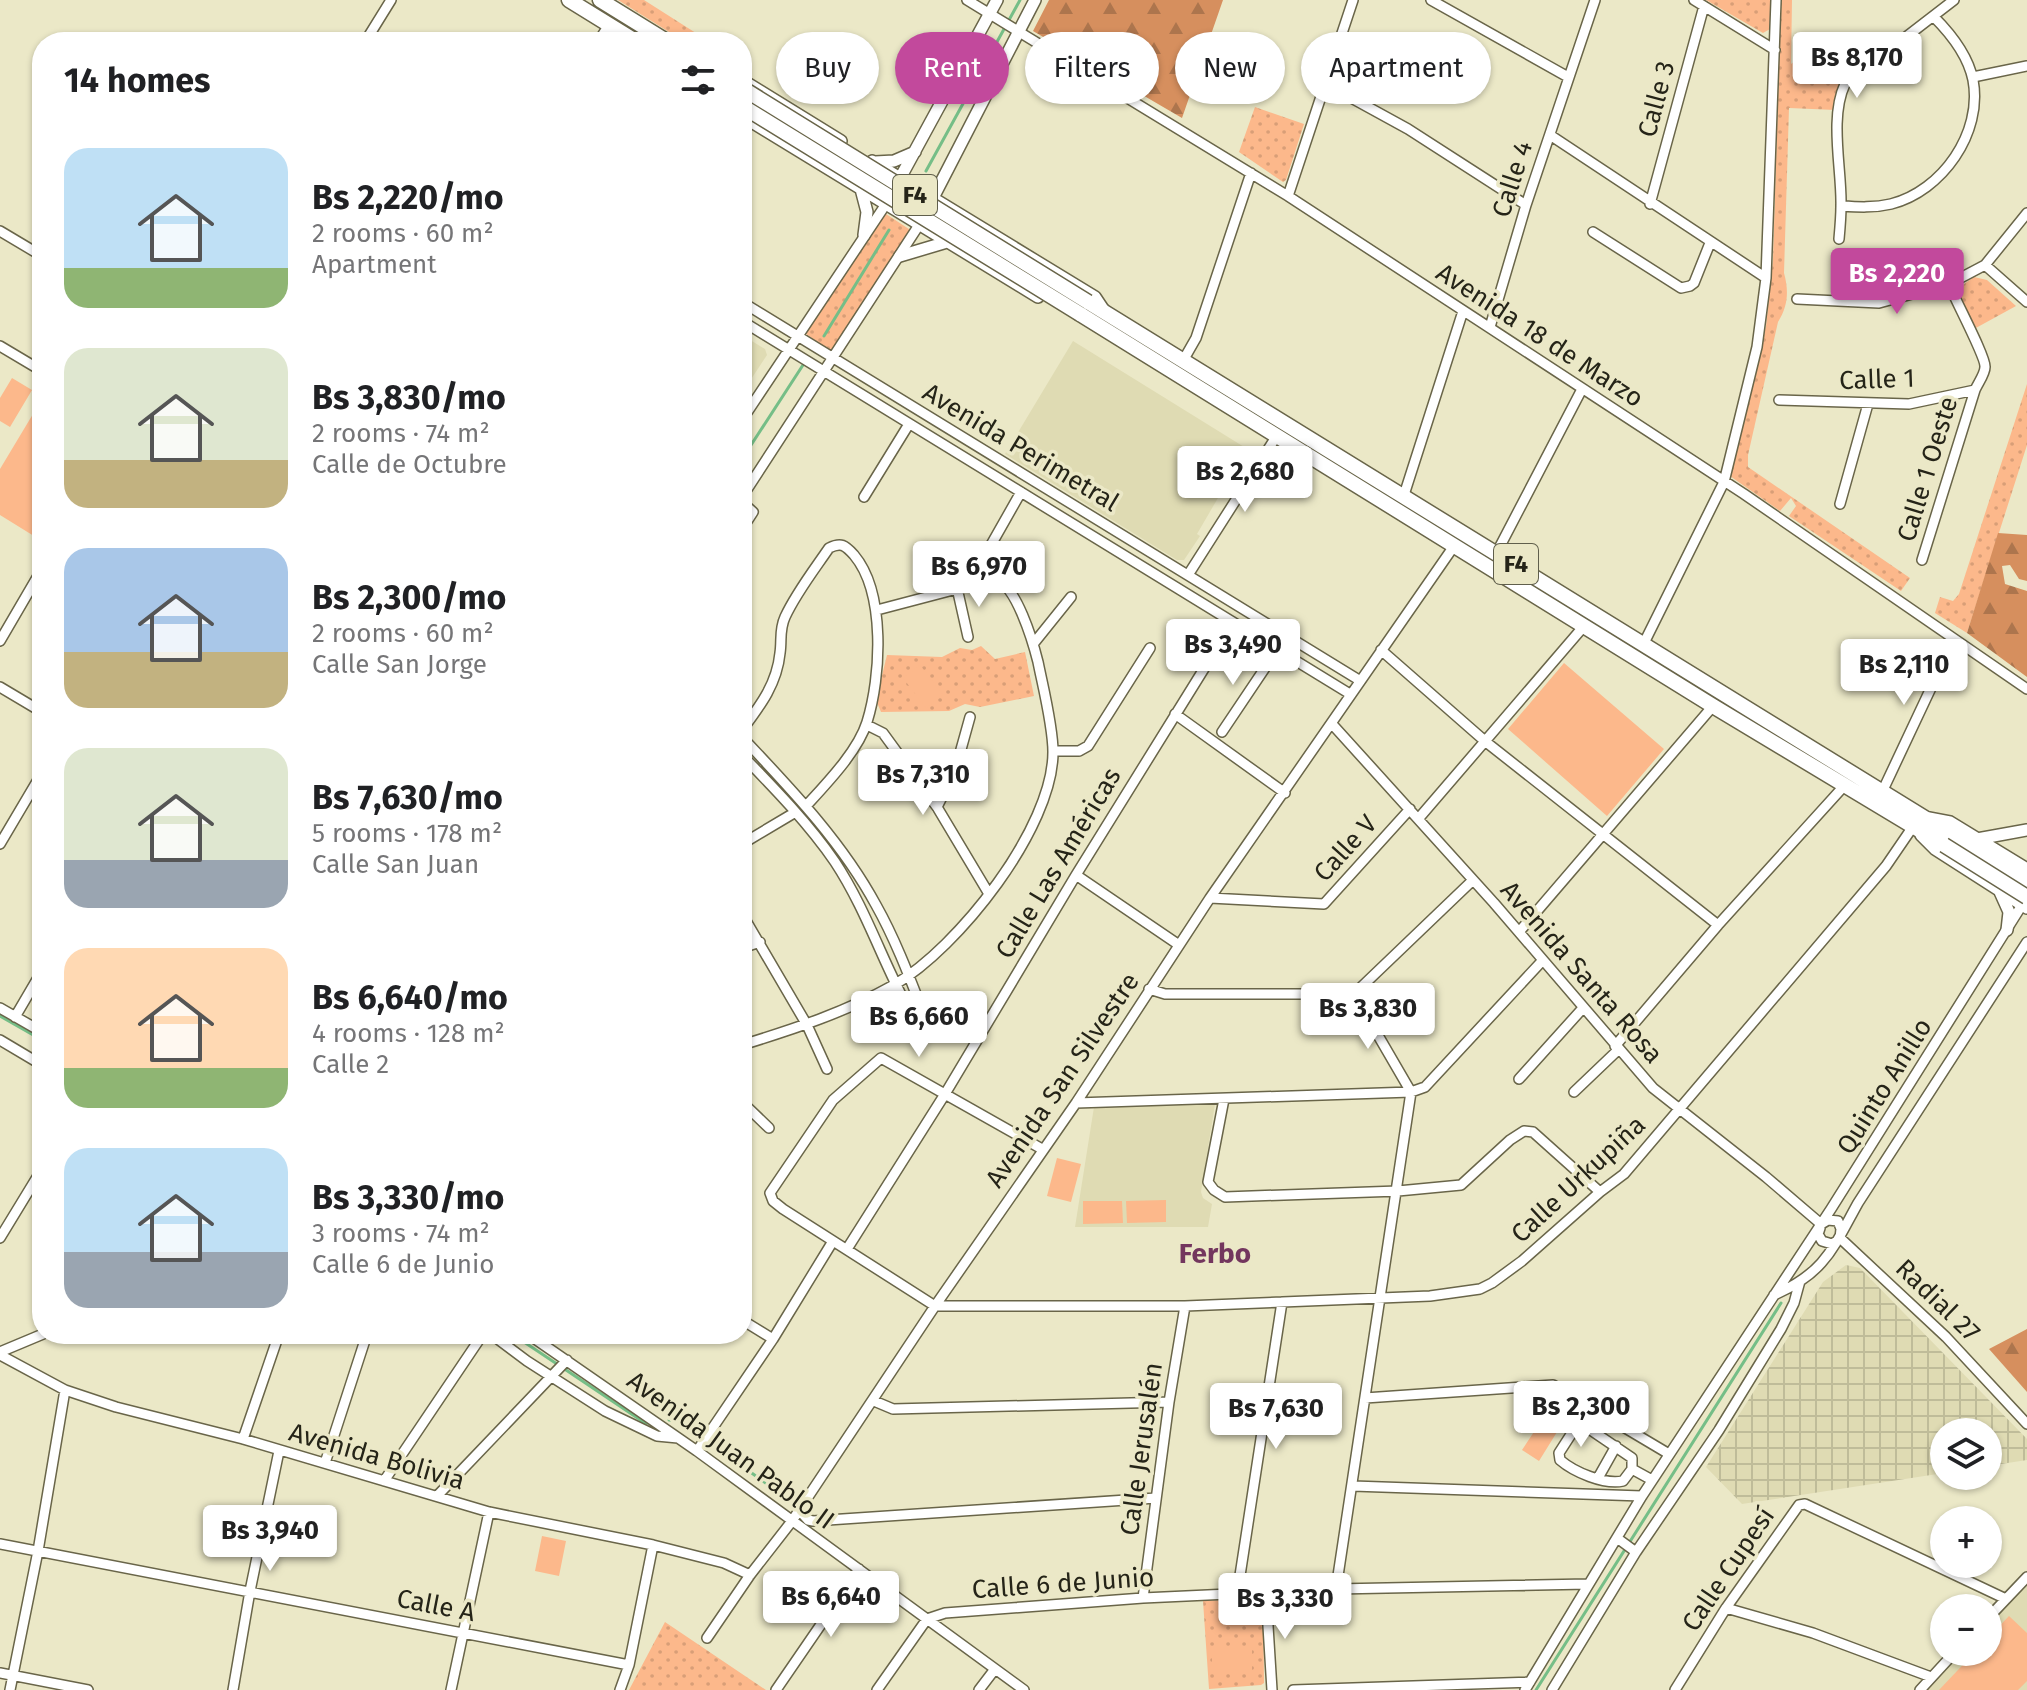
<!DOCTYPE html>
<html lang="en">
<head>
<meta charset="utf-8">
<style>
  body { margin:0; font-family:"Fira Sans",sans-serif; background:#f2f2f2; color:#202124; height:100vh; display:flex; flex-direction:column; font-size:30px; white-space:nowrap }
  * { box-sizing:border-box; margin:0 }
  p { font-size:26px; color:#757577 }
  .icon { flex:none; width:44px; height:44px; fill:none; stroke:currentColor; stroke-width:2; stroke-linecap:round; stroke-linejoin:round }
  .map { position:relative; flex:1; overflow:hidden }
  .drawer { position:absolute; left:32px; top:32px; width:720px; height:1312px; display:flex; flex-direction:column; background:#fff; border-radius:32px; box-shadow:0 2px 6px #0004 }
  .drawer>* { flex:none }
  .top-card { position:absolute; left:776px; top:32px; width:760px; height:72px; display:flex; gap:16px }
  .controls { position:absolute; left:1930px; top:1418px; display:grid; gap:16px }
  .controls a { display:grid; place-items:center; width:72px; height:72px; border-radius:50%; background:#fff; box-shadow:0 2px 6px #0004; font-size:40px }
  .price { position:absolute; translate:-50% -68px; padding:0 18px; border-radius:8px; background:#fff; color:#222; font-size:26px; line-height:52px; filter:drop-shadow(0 2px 4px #0008) }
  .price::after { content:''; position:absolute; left:50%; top:48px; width:24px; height:18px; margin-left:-12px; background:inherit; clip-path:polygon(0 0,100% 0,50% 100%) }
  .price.current { background:#c2499c; color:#fff }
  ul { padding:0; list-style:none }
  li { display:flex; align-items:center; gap:24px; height:200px; padding:0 32px }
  li span { display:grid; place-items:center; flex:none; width:224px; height:160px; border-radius:24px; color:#555 }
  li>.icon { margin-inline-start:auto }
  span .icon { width:96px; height:96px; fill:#fffc; stroke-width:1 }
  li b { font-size:34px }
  h2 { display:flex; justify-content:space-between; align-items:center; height:96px; padding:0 32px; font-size:34px }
  .chip { padding:0 28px; border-radius:36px; background:#fff; box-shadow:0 2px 6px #0004; font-size:28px; line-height:72px }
  .chip.current { background:#c2499c; color:#fff }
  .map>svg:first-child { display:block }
  .built { fill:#dfdbb3 }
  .industrial { fill:url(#industrial-grid) }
  .green { fill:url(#green-dots) }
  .forest { fill:url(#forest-firs) }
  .pitch { fill:#fcb88b }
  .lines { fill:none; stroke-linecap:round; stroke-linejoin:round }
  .stream { stroke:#75be87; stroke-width:3 }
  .minor-casing { stroke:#696549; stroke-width:12 }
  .major-casing { stroke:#696549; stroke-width:14 }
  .highway-casing { stroke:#696549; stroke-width:17 }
  .minor { stroke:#fff; stroke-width:9 }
  .major { stroke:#fff; stroke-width:11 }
  .highway { stroke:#fff; stroke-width:14 }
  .highway-bridge-casing { stroke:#696549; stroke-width:17; stroke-linecap:butt }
  .highway-bridge { stroke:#fff; stroke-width:14 }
  .labels { text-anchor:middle; stroke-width:7; stroke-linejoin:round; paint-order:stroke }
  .shield { fill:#ebe8c7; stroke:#605f4c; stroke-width:2 }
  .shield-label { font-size:24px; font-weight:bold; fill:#252418 }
  .street-label { font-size:26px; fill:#252418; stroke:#ebe8c7 }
  .neighbourhood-label { font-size:28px; font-weight:bold; fill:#73365e; stroke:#ebe8c7 }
</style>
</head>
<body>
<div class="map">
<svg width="2027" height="1690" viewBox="0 0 2027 1690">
  <defs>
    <pattern id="industrial-grid" width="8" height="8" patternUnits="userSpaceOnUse" patternTransform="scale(2)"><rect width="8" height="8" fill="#dfdbb3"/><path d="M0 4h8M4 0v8" fill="none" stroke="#bfbc99"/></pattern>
    <pattern id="green-dots" width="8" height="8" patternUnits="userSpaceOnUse" patternTransform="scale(2)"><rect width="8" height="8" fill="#fcb88b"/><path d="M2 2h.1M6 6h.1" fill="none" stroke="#d89e77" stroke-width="1.8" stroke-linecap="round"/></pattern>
    <pattern id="forest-firs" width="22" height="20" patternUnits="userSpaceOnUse" patternTransform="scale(2)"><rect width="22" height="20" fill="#d68f5e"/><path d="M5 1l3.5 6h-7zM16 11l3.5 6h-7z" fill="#ad754d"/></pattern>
  </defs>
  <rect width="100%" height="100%" fill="#ebe8c7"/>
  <path class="built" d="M 742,335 L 765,349 L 767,355 L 742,393 Z
    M 1073,341 L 1249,450 L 1249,455 L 1241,469 L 1236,467 L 1197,534 L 1200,536 L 1184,560 L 1177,560 L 1005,454 Z
    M 1215,1104 L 1201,1192 L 1203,1198 L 1212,1204 L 1208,1227 L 1075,1227 L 1094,1107 Z
    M 2027,1585 L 2027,1690 L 1926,1690 L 1962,1652 L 1988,1652 L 1988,1626 Z"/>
  <path class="industrial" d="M 1846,1265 L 1860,1268 L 2027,1439 L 2027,1460 L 1988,1466 L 1988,1432 L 1944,1432 L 1944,1473 L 1742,1504 L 1706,1467 L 1823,1282 Z"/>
  <path class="green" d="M 618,0 L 644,0 L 710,42 L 685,42 Z
    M 1706,0 L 1770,0 L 1770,29 L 1763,33 Z
    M 1781,0 L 1792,0 L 1791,64 L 1828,35 L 1857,65 L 1839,85 L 1835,110 L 1789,108 L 1784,273 C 1789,291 1788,306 1778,322 L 1748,455 L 1748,467 L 1910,578 L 1901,591 L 1789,516 L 1796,506 L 1791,498 L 1780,511 L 1730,476 L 1766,326 L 1773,259 Z
    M 1255,107 L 1304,124 L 1286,180 L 1283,182 L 1239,152 Z
    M 886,214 L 912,231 L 832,352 L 806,334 Z
    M 1974,277 L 1987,280 L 2016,306 L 1974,329 L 1960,294 L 1964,284 Z
    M 2027,384 L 2027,445 L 1967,633 L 1935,613 L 1940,597 L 1953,601 L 1959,594 Z
    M 981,646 L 995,659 L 1025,652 L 1034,696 L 980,707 L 965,704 L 949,711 L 881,712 L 876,700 L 887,655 L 942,657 L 960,648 L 972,650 Z
    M 1263,1598 L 1264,1683 L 1261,1685 L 1209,1689 L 1203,1601 Z
    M 665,1622 L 766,1690 L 629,1690 Z"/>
  <path class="forest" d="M 1049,0 L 1223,0 L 1182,118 L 1033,31 Z
    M 1998,533 L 2027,535 L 2027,581 L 2019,579 L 2010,565 L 2002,566 L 2005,584 L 2027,591 L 2027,677 L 1967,633 Z
    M 2027,1329 L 2027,1392 L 1989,1349 Z"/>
  <path class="pitch" d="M 12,378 L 32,390 L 10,427 L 0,421 L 0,398 Z
    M 42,399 L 42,541 L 0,515 L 0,469 Z
    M 1564,663 L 1664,749 L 1607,816 L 1508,729 Z
    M 920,665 L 943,695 L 926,708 L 903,678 Z
    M 1057,1158 L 1081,1164 L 1071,1202 L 1047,1196 Z
    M 1166,1200 L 1166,1222 L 1127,1223 L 1126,1201 Z
    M 1083,1201 L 1122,1201 L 1123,1223 L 1083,1224 Z
    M 1541,1421 L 1557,1432 L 1539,1461 L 1522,1450 Z
    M 542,1536 L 566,1541 L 559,1576 L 535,1571 Z
    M 2009,1616 L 2027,1633 L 2027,1681 L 2018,1690 L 1939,1690 L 1975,1652 L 1988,1652 L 1988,1638 Z
    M 1212,1648 L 1252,1648 L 1252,1672 L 1212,1672 Z"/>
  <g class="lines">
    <path class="stream" d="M 926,171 L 1020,0
      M 824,336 L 889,230
      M 742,459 L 803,365
      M 0,1016 L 42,1040
      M 512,1334 L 557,1364
      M 566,1370 L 645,1423 L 649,1423
      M 669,1420 L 679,1421 L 703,1437
      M 710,1443 L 789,1500
      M 1536,1690 L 1781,1303"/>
    <defs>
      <path id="minor" d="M 967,0 L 1288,196 L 1744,494 L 2027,689
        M 1431,0 L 1568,77
        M 1694,0 L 1775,50
        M 365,42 L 391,0
        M 598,42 L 609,25
        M 1973,77 L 2027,66
        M 1326,84 L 1408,129 L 1526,205
        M 1550,135 L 1766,278
        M 1288,196 L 1353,0
        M 1650,204 L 1704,6
        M 1841,206 C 1858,207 1874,208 1891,204 C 1942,191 1983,133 1973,80 C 1968,55 1951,34 1934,17
        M 0,231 L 42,256
        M 1593,232 L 1681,288 L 1690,286 L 1694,283 L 1710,243
        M 1839,239 C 1840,228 1841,217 1841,206 C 1842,170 1829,118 1845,84 L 1954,0
        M 1985,265 L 2027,302
        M 1797,299 L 1879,303 L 1949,284 L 1985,265 L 2027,213
        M 742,302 L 1359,680
        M 742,321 L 1350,694
        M 1490,327 L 1526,205 L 1595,0
        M 0,346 L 42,371
        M 1184,359 L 1196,338 L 1251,173
        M 1779,400 L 1909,404 L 1975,390
        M 742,420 L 886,204
        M 1404,495 L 1463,311
        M 742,497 L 919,225
        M 864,497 L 909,424
        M 742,502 L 753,512 L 742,529
        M 1840,504 L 1868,404
        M 987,552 L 1021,492
        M 1497,552 L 1582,389
        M 1922,560 L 1975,390 C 1978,383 1985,374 1985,367 C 1986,357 1954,298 1949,284
        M 1188,575 L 1276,437
        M 957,588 L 968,637
        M 0,641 L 42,569
        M 1034,643 L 1071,597
        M 1644,643 L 1724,482 L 1757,347 L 1766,278 L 1776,0
        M 1381,650 L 1486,742 L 1718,925
        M 0,687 L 42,712
        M 1175,714 L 1285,793
        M 1332,724 L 1494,903 L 1653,1088 L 1766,1177 L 1821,1224
        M 867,725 L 883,733 L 937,807 L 989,894
        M 742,730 C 760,706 777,684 780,653 C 782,640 779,630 785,617 C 796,593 814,570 829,548 C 841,542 845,545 854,555 C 886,593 881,677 867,722 C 858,751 827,783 806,806
        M 1222,732 L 1277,650
        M 742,737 C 791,789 842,842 876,905 C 894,937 908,973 921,1007 L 920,1011 L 914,1014 L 910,1012 C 883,963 866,909 835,862 C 809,824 774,788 742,755
        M 1053,751 L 1079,751 L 1088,746 L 1150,648
        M 1883,790 L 1954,639
        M 937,807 L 955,771 L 970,717
        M 1419,818 L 1584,626
        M 0,844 L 42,773
        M 742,844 L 794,813
        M 1076,875 L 1179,945
        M 1210,898 L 1324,904 L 1410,809
        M 742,914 L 807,1025 L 827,1069
        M 1519,932 L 1713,706
        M 742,948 L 760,942
        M 1149,989 L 1165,994 L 1354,994 L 1473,880
        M 0,1008 L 42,1032
        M 15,1017 L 42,971
        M 0,1040 L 42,1065
        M 742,1045 C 794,1029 846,1012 894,985 C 958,948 1053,828 1053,752 C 1053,726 1043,687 1038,662 C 1033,642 1016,584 995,579 L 877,610
        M 1615,1046 L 1718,925 L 1844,786
        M 1519,1079 L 1583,1008
        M 1574,1092 L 1618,1050
        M 1224,1099 L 1208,1182 L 1214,1190 L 1225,1197 L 1398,1191 L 1461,1185 L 1510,1140 L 1524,1131 L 1533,1132 L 1600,1192
        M 742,1102 L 769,1128
        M 1076,1103 L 1411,1092 L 1425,1087 L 1543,960
        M 1042,1149 L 881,1058 L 833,1100 L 770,1193 L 773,1201 L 783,1209 L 935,1306 L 1185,1306 L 1430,1296 L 1480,1289 L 1492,1283 L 1522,1261 L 1600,1192 L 1624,1174 L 1886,866 L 1912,828
        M 1823,1223 L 1828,1220 L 1838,1221 L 1841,1229 L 1840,1238 L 1946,1337 L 2027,1424
        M 1820,1228 L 1818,1234 L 1822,1241 L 1832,1244 L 1839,1240
        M 0,1238 L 42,1169
        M 847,1249 L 945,1094 L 1076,875 L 1233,622
        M 1774,1295 C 1825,1273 1833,1248 1858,1203 L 2027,942
        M 742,1320 L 773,1339
        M 491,1334 L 527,1361 L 605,1411 L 657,1436 L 678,1438
        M 528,1334 L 697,1451 L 1024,1690
        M 0,1352 L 43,1334
        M 0,1355 L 65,1390 L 116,1407 L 243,1439 L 489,1512 L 653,1545 L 724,1563 L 750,1575
        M 1365,1398 L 1553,1385 L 1669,1454
        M 874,1401 L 893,1409 L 1169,1402
        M 1579,1422 L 1632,1458 L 1632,1469 L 1623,1481 C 1604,1485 1574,1472 1560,1460 L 1559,1453 Z
        M 243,1439 L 279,1334
        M 697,1451 L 773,1339 L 833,1241
        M 325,1463 L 367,1334
        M 1632,1469 L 1652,1480
        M 1598,1478 L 1616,1446
        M 384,1481 L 483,1334
        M 1353,1486 L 1642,1496
        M 438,1495 L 567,1360
        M 799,1510 L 808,1520 L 813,1521 L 1156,1498
        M 1617,1538 L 1636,1552
        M 0,1544 L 629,1665
        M 1336,1589 L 1411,1092 L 1354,994
        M 1266,1594 L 1272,1690
        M 1237,1595 L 1282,1302
        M 1143,1598 L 1169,1402 L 1185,1306
        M 1726,1608 L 1813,1633 L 1931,1677
        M 1988,1618 L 2027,1577
        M 707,1638 L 750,1575 L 792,1521 L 935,1306 L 1076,1103 L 1210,898 L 1454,546
        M 0,1673 L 88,1690
        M 10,1690 L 38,1551 L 65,1390
        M 233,1690 L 250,1591 L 279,1451
        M 451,1690 L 489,1512
        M 620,1690 L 629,1665 L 653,1545
        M 776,1690 L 859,1569
        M 877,1690 L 927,1619 L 945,1613 L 1143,1598 L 1336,1589 L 1588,1584
        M 979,1690 L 995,1669
        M 1293,1690 L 1530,1682
        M 1525,1690 L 1642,1496 L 1831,1209 L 2022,905
        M 1552,1690 L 1636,1552 L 1719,1430 L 1781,1329 L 1794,1303 L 1800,1281
        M 1675,1690 L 1726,1608 L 1799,1505 L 1805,1504 L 2006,1599
        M 1920,1690 L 1955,1652"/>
      <path id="major" d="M 742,80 L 841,141
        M 742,116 L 1038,297
        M 872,161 L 1095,297 L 1105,312
        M 875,162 L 894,161 L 915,152
        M 898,182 L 997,0
        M 861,189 L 867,212 L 864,235
        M 919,225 L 1035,0
        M 900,256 L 947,242
        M 1929,818 L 1950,822 L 2027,869
        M 1921,835 L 1935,849 L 2027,908
        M 1977,839 L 2027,830
        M 2000,892 L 2009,912 L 2007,930"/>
      <path id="highway" d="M 569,0 L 637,42
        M 600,0 L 668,42
        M 1088,302 L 2027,881
        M 1080,314 L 1713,706 L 1944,845"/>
    </defs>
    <use href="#minor" class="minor-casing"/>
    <use href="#major" class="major-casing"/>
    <use href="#highway" class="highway-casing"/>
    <use href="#minor" class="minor"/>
    <use href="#major" class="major"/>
    <use href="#highway" class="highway"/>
    <defs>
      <path id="highway-bridge" d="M 742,88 L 1088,302
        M 742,106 L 1080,314
        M 1944,845 L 2027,897"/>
    </defs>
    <use href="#highway-bridge" class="highway-bridge-casing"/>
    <use href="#highway-bridge" class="highway-bridge"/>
  </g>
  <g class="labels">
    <g class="shield">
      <rect x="893" y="175" width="44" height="40" rx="6"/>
      <rect x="1494" y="544" width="44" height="40" rx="6"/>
    </g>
    <g class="shield-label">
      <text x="915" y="203">F4</text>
      <text x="1516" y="572">F4</text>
    </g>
    <g class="street-label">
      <text transform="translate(1656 99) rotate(-75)" y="9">Calle 3</text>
      <text transform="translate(1512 179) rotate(-72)" y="9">Calle 4</text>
      <text transform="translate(1540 335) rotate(33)" y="9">Avenida 18 de Marzo</text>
      <text transform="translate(1877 379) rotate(-2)" y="9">Calle 1</text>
      <text transform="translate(1021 447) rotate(31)" y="9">Avenida Perimetral</text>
      <text transform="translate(1927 469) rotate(-73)" y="9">Calle 1 Oeste</text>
      <text transform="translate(1345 848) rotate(-48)" y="9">Calle V</text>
      <text transform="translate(1058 863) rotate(-59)" y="9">Calle Las Américas</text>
      <text transform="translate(1582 972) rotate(49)" y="9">Avenida Santa Rosa</text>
      <text transform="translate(1062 1080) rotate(-56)" y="9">Avenida San Silvestre</text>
      <text transform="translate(1884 1086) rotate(-58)" y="9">Quinto Anillo</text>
      <text transform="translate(1578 1179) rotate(-43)" y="9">Calle Urkupiña</text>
      <text transform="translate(1938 1300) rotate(44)" y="9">Radial 27</text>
      <text transform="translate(1141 1449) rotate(-82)" y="9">Calle Jerusalén</text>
      <text transform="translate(731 1450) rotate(36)" y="9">Avenida Juan Pablo II</text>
      <text transform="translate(377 1456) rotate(16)" y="9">Avenida Bolivia</text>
      <text transform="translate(1728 1569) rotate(-56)" y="9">Calle Cupesí</text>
      <text transform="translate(1063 1583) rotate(-4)" y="9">Calle 6 de Junio</text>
      <text transform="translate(436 1605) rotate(11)" y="9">Calle A</text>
    </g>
    <g class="neighbourhood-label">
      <text x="1215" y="1263">Ferbo</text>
    </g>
  </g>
</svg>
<div class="controls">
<a><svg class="icon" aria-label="layers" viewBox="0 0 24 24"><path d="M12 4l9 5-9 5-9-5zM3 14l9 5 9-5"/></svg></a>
<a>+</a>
<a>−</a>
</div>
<b class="price" style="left:1857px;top:100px">Bs 8,170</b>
<b class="price current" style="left:1897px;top:316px">Bs 2,220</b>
<b class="price" style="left:1245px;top:514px">Bs 2,680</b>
<b class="price" style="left:979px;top:609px">Bs 6,970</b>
<b class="price" style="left:1233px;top:687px">Bs 3,490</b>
<b class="price" style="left:1904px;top:707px">Bs 2,110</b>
<b class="price" style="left:923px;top:817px">Bs 7,310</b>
<b class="price" style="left:1368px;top:1051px">Bs 3,830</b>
<b class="price" style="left:919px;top:1059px">Bs 6,660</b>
<b class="price" style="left:1581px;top:1449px">Bs 2,300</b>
<b class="price" style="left:1276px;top:1451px">Bs 7,630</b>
<b class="price" style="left:270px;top:1573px">Bs 3,940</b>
<b class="price" style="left:831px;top:1639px">Bs 6,640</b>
<b class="price" style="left:1285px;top:1641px">Bs 3,330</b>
<div class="top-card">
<a class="chip">Buy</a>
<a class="chip current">Rent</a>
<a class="chip">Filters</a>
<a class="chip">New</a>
<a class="chip">Apartment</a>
</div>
<section class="drawer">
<h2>14 homes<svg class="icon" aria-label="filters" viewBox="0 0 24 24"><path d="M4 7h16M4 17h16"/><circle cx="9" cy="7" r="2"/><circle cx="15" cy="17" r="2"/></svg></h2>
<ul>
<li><span style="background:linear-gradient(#bfe0f5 75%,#8fb573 0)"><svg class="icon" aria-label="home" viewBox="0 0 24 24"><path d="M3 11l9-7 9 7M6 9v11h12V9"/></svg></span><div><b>Bs 2,220/mo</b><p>2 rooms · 60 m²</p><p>Apartment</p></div></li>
<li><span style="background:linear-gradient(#dfe7d0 70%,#c2b280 0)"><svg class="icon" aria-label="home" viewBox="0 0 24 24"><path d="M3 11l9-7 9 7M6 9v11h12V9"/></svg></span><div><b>Bs 3,830/mo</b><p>2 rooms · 74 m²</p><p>Calle de Octubre</p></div></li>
<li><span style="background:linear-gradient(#a9c7e8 65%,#c2b280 0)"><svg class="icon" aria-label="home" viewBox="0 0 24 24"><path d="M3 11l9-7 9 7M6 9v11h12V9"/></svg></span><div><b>Bs 2,300/mo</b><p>2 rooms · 60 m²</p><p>Calle San Jorge</p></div></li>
<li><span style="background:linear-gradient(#dfe7d0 70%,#9aa5b1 0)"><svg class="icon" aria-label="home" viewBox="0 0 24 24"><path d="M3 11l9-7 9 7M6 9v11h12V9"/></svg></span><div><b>Bs 7,630/mo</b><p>5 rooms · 178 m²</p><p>Calle San Juan</p></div></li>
<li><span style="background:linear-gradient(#ffd9b3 75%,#8fb573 0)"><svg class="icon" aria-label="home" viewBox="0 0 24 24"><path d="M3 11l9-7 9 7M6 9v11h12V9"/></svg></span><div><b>Bs 6,640/mo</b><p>4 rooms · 128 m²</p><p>Calle 2</p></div></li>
<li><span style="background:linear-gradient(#bfe0f5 65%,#9aa5b1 0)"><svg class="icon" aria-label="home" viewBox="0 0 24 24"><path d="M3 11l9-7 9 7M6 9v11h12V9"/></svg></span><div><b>Bs 3,330/mo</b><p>3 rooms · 74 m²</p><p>Calle 6 de Junio</p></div></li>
</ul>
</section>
</div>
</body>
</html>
